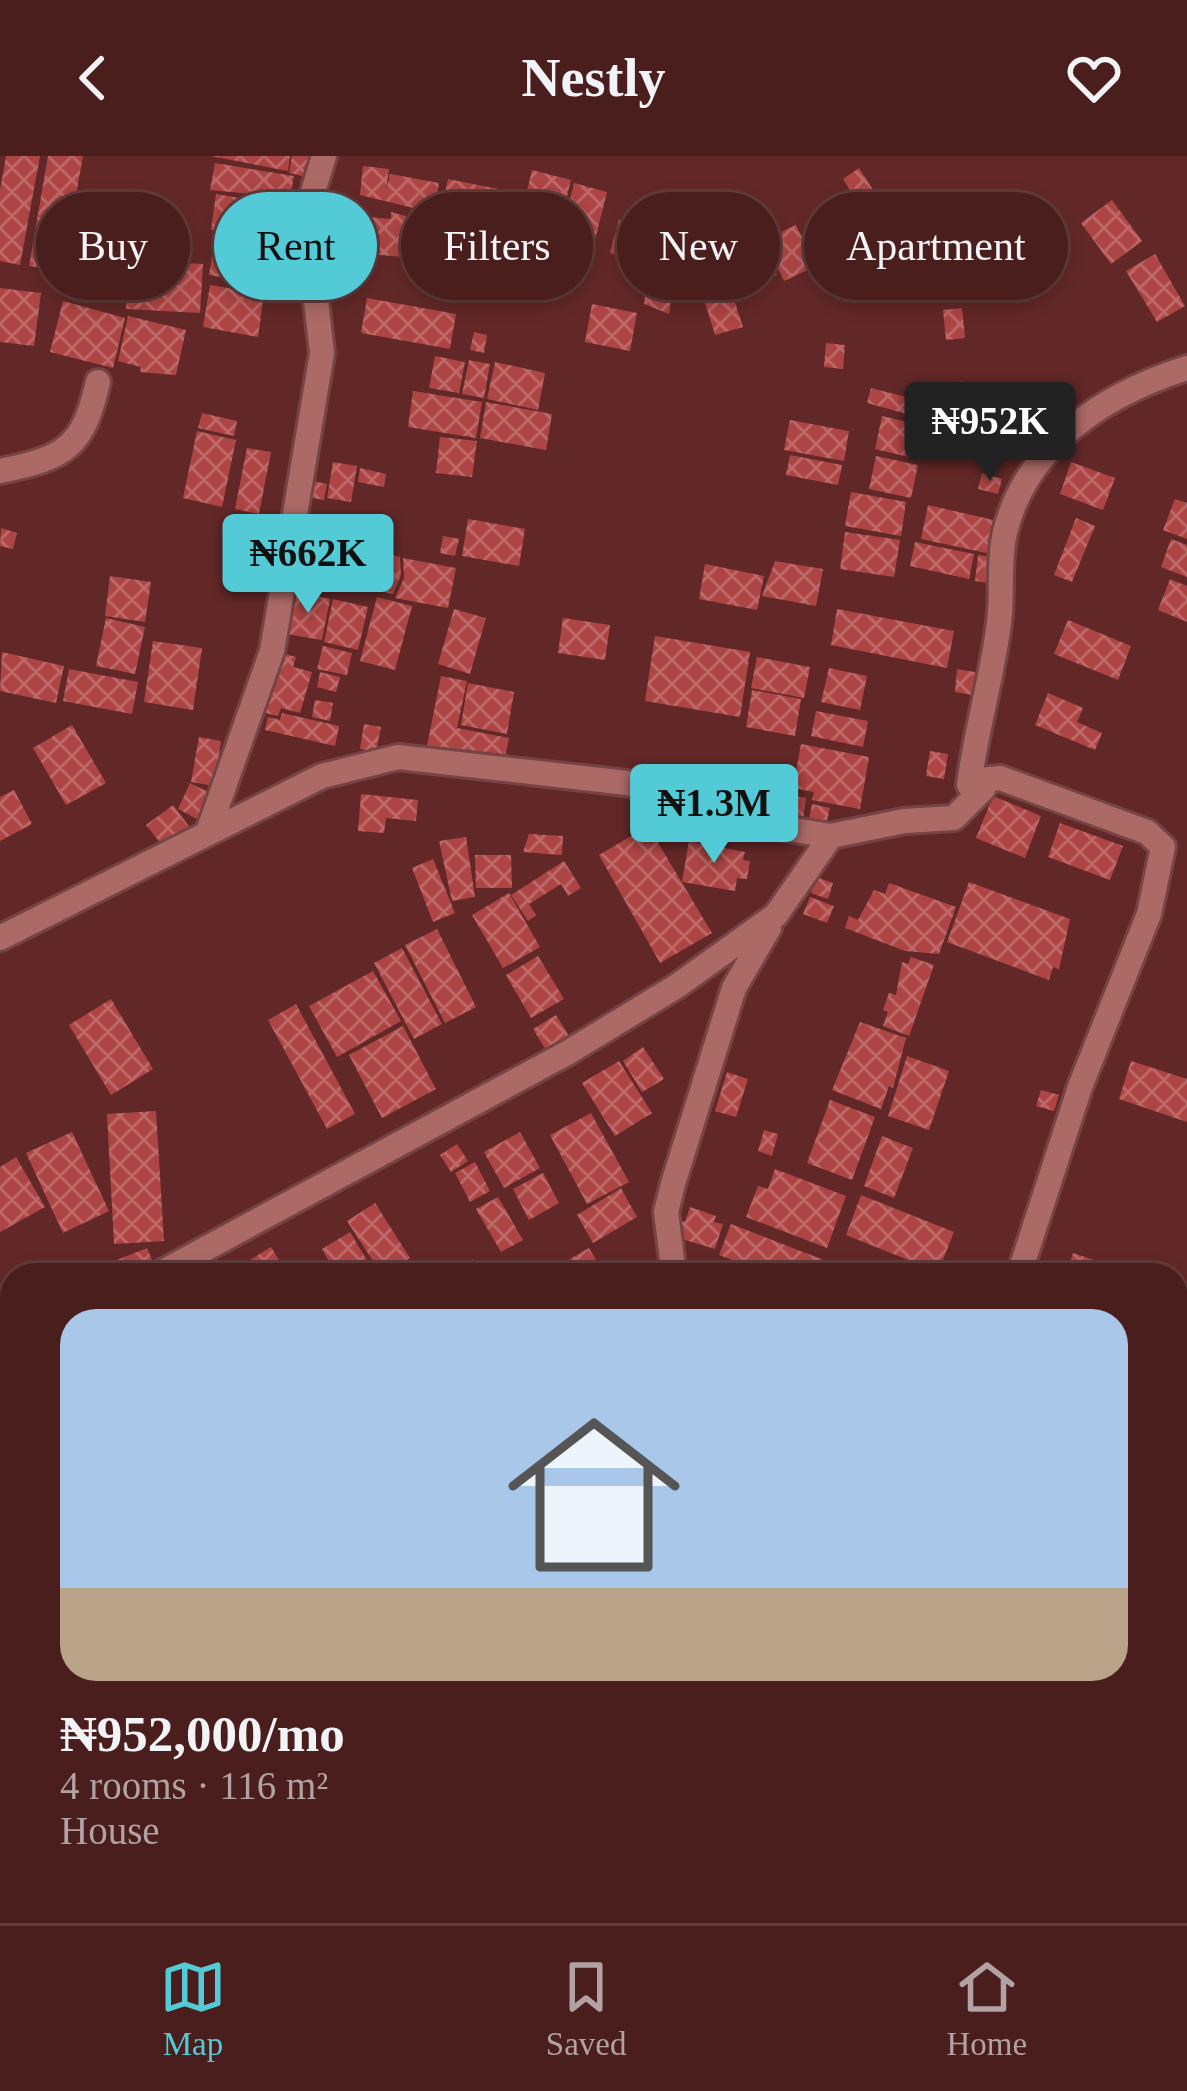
<!DOCTYPE html>
<html lang="en">
<head>
<meta charset="utf-8">
<style>
  body { margin:0; font-family:"Times New Roman",serif; background:#512726; color:#f1f3f6; height:100vh; display:flex; flex-direction:column; font-size:45px; white-space:nowrap }
  * { box-sizing:border-box; margin:0 }
  p { font-size:39px; color:#b2a2a4 }
  .icon { flex:none; width:66px; height:66px; fill:none; stroke:currentColor; stroke-width:2; stroke-linecap:round; stroke-linejoin:round }
  .map { position:relative; flex:1; overflow:hidden }
  .details { position:absolute; left:0px; top:1107px; width:1188px; height:660px; display:flex; flex-direction:column; background:#4a1e1d; border-radius:36px 36px 0 0; box-shadow:0 6px 18px #0003,0 0 0 3px #613c3b }
  .details>* { flex:none }
  .guide { position:absolute; left:36px; top:36px; width:1116px; height:108px; display:flex; gap:24px }
  .price { position:absolute; translate:-50% -102px; padding:0 27px; border-radius:12px; background:#52cbd7; color:#111; font-size:39px; line-height:78px; filter:drop-shadow(0 3px 6px #0008) }
  .price::after { content:''; position:absolute; left:50%; top:72px; width:36px; height:27px; margin-left:-18px; background:inherit; clip-path:polygon(0 0,100% 0,50% 100%) }
  .price.current { background:#222; color:#fff }
  ul { padding:0; list-style:none }
  li { display:grid; align-content:center; gap:24px; height:636px; padding:0 60px }
  li span { display:grid; place-items:center; height:372px; border-radius:36px; color:#555 }
  li>.icon { margin-inline-start:auto }
  span .icon { width:216px; height:216px; fill:#fffc; stroke-width:1 }
  li b { font-size:51px }
  .tag { padding:0 42px; border-radius:54px; background:#4a1e1d; box-shadow:0 6px 18px #0003,0 0 0 3px #613c3b; font-size:42px; line-height:108px }
  .tag.current { background:#52cbd7; color:#111 }
  header { display:flex; justify-content:space-between; align-items:center; height:156px; padding:0 60px; background:#4a1e1d; font-size:54px; font-weight:800 }
  .tab-bar { display:flex; justify-content:space-around; align-items:center; height:168px; border-top:3px solid #613c3b; background:#4a1e1d; font-size:33px; color:#b2a2a4 }
  .tab-bar a { display:grid; justify-items:center; gap:6px }
  .tab-bar .current { color:#52cbd7 }
  .map>svg:first-child { display:block }
  .building { fill:url(#building-cross-hatch) }
  .lines { fill:none; stroke-linecap:round; stroke-linejoin:round }
  .street-casing { stroke:#764444; stroke-width:30 }
  .street { stroke:#ab6a66; stroke-width:24 }
</style>
</head>
<body>
<header><svg class="icon" aria-label="back" viewBox="0 0 24 24"><path d="M15 5l-7 7 7 7"/></svg>Nestly<svg class="icon" aria-label="heart" viewBox="0 0 24 24"><path d="M12 20l-8-8c-3-5 5-10 8-4 3-6 11-1 8 4z"/></svg></header>
<div class="map">
<svg width="1187" height="1767" viewBox="0 0 1187 1767">
  <defs>
    <pattern id="building-cross-hatch" width="8" height="8" patternUnits="userSpaceOnUse" patternTransform="scale(3)"><rect width="8" height="8" fill="#ad4544"/><path d="M0 0l8 8M0 8l8-8" fill="none" stroke="#bd6766"/></pattern>
  </defs>
  <rect width="100%" height="100%" fill="#622827"/>
  <path class="building" d="M 6,0 L 40,0 L 20,109 L 0,105 L 0,34 Z
    M 48,0 L 83,0 L 62,116 L 29,110 Z
    M 211,0 L 290,0 L 288,15 Z
    M 292,0 L 312,0 L 307,21 L 289,17 Z
    M 215,7 L 294,20 L 290,42 L 210,34 Z
    M 363,10 L 389,13 L 386,34 L 390,18 L 439,27 L 434,57 L 360,39 Z
    M 859,12 L 875,37 L 859,47 L 843,23 Z
    M 532,14 L 571,24 L 555,90 L 516,80 Z
    M 448,23 L 508,35 L 497,86 L 437,74 Z
    M 574,27 L 607,36 L 591,100 L 558,92 Z
    M 216,38 L 282,49 L 277,84 L 211,74 Z
    M 875,44 L 900,93 L 871,109 L 845,60 Z
    M 1112,44 L 1142,85 L 1111,108 L 1081,67 Z
    M 391,56 L 431,67 L 428,103 L 367,98 L 370,61 L 391,63 Z
    M 75,62 L 128,71 L 116,141 L 64,131 Z
    M 619,63 L 667,76 L 657,110 L 610,97 Z
    M 841,68 L 860,108 L 827,124 L 807,84 Z
    M 796,69 L 816,110 L 784,125 L 764,84 Z
    M 215,82 L 262,90 L 256,128 L 209,119 Z
    M 761,83 L 777,119 L 742,135 L 725,98 Z
    M 990,85 L 1003,104 L 940,145 L 927,125 Z
    M 271,91 L 294,97 L 287,127 L 264,122 Z
    M 1155,98 L 1185,150 L 1157,166 L 1126,115 Z
    M 128,104 L 203,108 L 200,157 L 126,153 Z
    M 1013,116 L 1023,138 L 1006,147 L 995,125 Z
    M 646,128 L 673,132 L 669,158 L 644,148 Z
    M 729,128 L 743,171 L 715,179 L 702,137 Z
    M 210,129 L 264,138 L 258,181 L 203,171 Z
    M 0,132 L 41,137 L 34,190 L 0,186 Z
    M 367,142 L 456,158 L 450,193 L 361,177 Z
    M 63,145 L 125,162 L 113,212 L 50,196 Z
    M 592,148 L 637,157 L 630,195 L 585,186 Z
    M 962,152 L 965,182 L 946,184 L 943,154 Z
    M 128,160 L 186,174 L 176,219 L 140,216 L 141,211 L 118,205 Z
    M 474,176 L 487,179 L 484,197 L 470,194 Z
    M 826,187 L 845,189 L 843,213 L 824,211 Z
    M 435,200 L 465,206 L 459,237 L 429,232 Z
    M 469,204 L 490,208 L 484,242 L 462,238 Z
    M 495,206 L 545,217 L 538,254 L 487,243 Z
    M 960,225 L 985,237 L 976,256 L 951,244 Z
    M 871,232 L 914,243 L 910,259 L 867,247 Z
    M 413,235 L 482,246 L 476,282 L 408,271 Z
    M 486,246 L 552,258 L 546,294 L 480,282 Z
    M 202,257 L 237,265 L 234,280 L 198,272 Z
    M 882,260 L 924,270 L 917,303 L 875,293 Z
    M 790,264 L 849,275 L 844,305 L 784,294 Z
    M 931,269 L 966,276 L 964,293 L 928,286 Z
    M 197,275 L 236,284 L 222,351 L 183,342 Z
    M 440,281 L 477,285 L 472,321 L 436,317 Z
    M 247,292 L 271,296 L 259,358 L 235,353 Z
    M 790,299 L 842,309 L 838,329 L 786,319 Z
    M 876,300 L 918,309 L 911,342 L 869,333 Z
    M 333,306 L 357,310 L 351,346 L 327,342 Z
    M 1071,306 L 1115,322 L 1103,354 L 1060,338 Z
    M 360,312 L 386,318 L 384,331 L 358,326 Z
    M 982,317 L 1002,323 L 998,338 L 978,333 Z
    M 304,323 L 327,328 L 324,344 L 301,340 Z
    M 851,336 L 906,346 L 901,380 L 845,370 Z
    M 1175,343 L 1187,347 L 1187,383 L 1163,374 Z
    M 928,349 L 998,365 L 991,398 L 921,383 Z
    M 1076,362 L 1095,370 L 1072,426 L 1054,419 Z
    M 468,363 L 525,373 L 519,410 L 462,400 Z
    M 1,372 L 17,377 L 13,393 L 0,390 Z
    M 845,376 L 900,384 L 894,421 L 840,413 Z
    M 298,380 L 342,386 L 335,436 L 292,430 Z
    M 443,380 L 459,383 L 455,400 L 440,397 Z
    M 1171,383 L 1187,389 L 1187,421 L 1161,411 Z
    M 915,386 L 974,398 L 969,423 L 910,410 Z
    M 348,390 L 400,401 L 401,419 L 393,438 L 340,427 Z
    M 978,399 L 999,402 L 995,428 L 975,425 Z
    M 403,402 L 456,412 L 448,452 L 395,442 L 404,422 Z
    M 775,405 L 823,413 L 816,450 L 762,440 Z
    M 705,408 L 764,420 L 757,454 L 699,443 Z
    M 110,420 L 151,426 L 145,466 L 105,460 Z
    M 1170,423 L 1187,430 L 1187,466 L 1158,454 Z
    M 294,436 L 330,443 L 322,484 L 286,478 Z
    M 377,441 L 412,450 L 395,514 L 360,505 Z
    M 333,443 L 368,451 L 358,494 L 324,486 Z
    M 454,453 L 486,462 L 470,518 L 438,508 Z
    M 837,453 L 954,475 L 947,512 L 831,489 Z
    M 106,462 L 145,471 L 135,518 L 96,510 Z
    M 563,462 L 610,469 L 605,504 L 558,497 Z
    M 1068,464 L 1131,490 L 1118,524 L 1054,498 Z
    M 655,480 L 750,496 L 740,561 L 645,545 Z
    M 153,485 L 202,492 L 193,554 L 144,546 Z
    M 323,490 L 352,497 L 347,519 L 317,513 Z
    M 2,496 L 64,510 L 56,547 L 0,535 Z
    M 278,496 L 296,501 L 293,511 L 312,516 L 300,557 L 281,552 L 278,560 L 261,556 Z
    M 757,501 L 810,511 L 804,542 L 751,532 Z
    M 829,512 L 867,520 L 860,554 L 821,546 Z
    M 69,513 L 138,526 L 132,558 L 63,545 Z
    M 957,513 L 975,516 L 972,539 L 955,536 Z
    M 320,516 L 340,521 L 336,536 L 317,531 Z
    M 441,520 L 467,525 L 457,572 L 509,582 L 504,606 L 427,590 Z
    M 468,527 L 514,536 L 507,578 L 461,569 Z
    M 752,534 L 801,543 L 795,580 L 746,571 Z
    M 1048,537 L 1083,552 L 1077,566 L 1102,577 L 1095,594 L 1035,569 Z
    M 315,544 L 333,547 L 330,565 L 312,561 Z
    M 816,555 L 868,565 L 863,591 L 811,580 Z
    M 282,557 L 339,570 L 335,590 L 265,574 L 268,561 L 280,564 Z
    M 364,568 L 381,571 L 376,596 L 360,593 Z
    M 72,569 L 106,627 L 66,649 L 33,592 Z
    M 199,581 L 221,585 L 214,630 L 191,626 Z
    M 801,588 L 869,601 L 860,653 L 812,644 L 814,636 L 793,632 Z
    M 930,595 L 948,598 L 944,623 L 926,620 Z
    M 190,627 L 212,638 L 199,664 L 178,653 Z
    M 14,634 L 32,668 L 0,685 L 0,641 Z
    M 361,638 L 418,644 L 416,665 L 386,662 L 384,677 L 358,675 Z
    M 787,639 L 806,642 L 803,664 L 783,661 Z
    M 993,640 L 1041,660 L 1025,702 L 976,682 Z
    M 812,648 L 830,652 L 825,672 L 808,669 Z
    M 173,649 L 191,673 L 165,693 L 146,669 Z
    M 1060,667 L 1123,690 L 1110,724 L 1048,701 Z
    M 648,670 L 712,777 L 660,807 L 599,699 Z
    M 529,678 L 563,680 L 562,699 L 523,696 Z
    M 466,681 L 475,741 L 452,745 L 439,685 Z
    M 689,685 L 745,696 L 743,704 L 750,705 L 747,723 L 737,722 L 735,735 L 682,726 Z
    M 475,699 L 511,699 L 512,732 L 476,732 Z
    M 433,703 L 455,757 L 433,766 L 412,712 Z
    M 564,705 L 581,732 L 568,740 L 561,728 L 529,748 L 536,759 L 528,765 L 511,739 Z
    M 816,721 L 833,727 L 828,743 L 811,737 Z
    M 969,726 L 1070,763 L 1059,813 L 1053,811 L 1049,824 L 947,786 Z
    M 889,727 L 956,751 L 939,798 L 905,795 L 845,772 L 849,760 L 858,764 L 874,734 L 885,738 Z
    M 509,737 L 540,791 L 503,812 L 472,759 Z
    M 810,741 L 834,750 L 827,767 L 803,758 Z
    M 437,773 L 476,851 L 445,867 L 405,789 Z
    M 402,792 L 442,868 L 414,883 L 374,807 Z
    M 538,800 L 564,843 L 531,862 L 506,819 Z
    M 911,801 L 934,809 L 909,880 L 883,870 L 888,856 L 883,854 L 889,837 L 896,839 L 902,806 L 908,808 Z
    M 373,815 L 401,865 L 337,901 L 309,850 Z
    M 111,843 L 153,913 L 111,939 L 69,869 Z
    M 296,848 L 355,958 L 327,973 L 268,864 Z
    M 556,859 L 569,880 L 546,894 L 533,873 Z
    M 860,866 L 906,882 L 893,932 L 889,930 L 881,953 L 832,934 Z
    M 403,870 L 436,933 L 382,962 L 349,899 Z
    M 643,891 L 664,923 L 642,936 L 623,905 Z
    M 907,900 L 949,915 L 929,974 L 888,960 Z
    M 619,905 L 652,957 L 615,980 L 582,927 Z
    M 1131,905 L 1187,923 L 1187,966 L 1119,943 Z
    M 727,916 L 748,923 L 736,961 L 715,955 Z
    M 1041,934 L 1059,939 L 1054,955 L 1036,950 Z
    M 830,944 L 875,961 L 852,1024 L 807,1007 Z
    M 156,955 L 164,1085 L 114,1088 L 107,958 Z
    M 591,957 L 629,1026 L 587,1048 L 550,979 Z
    M 764,974 L 778,978 L 772,1000 L 758,995 Z
    M 72,976 L 109,1055 L 63,1077 L 26,997 Z
    M 520,976 L 540,1012 L 504,1032 L 484,996 Z
    M 882,980 L 913,992 L 894,1042 L 864,1030 Z
    M 457,988 L 468,1005 L 451,1016 L 440,999 Z
    M 16,1001 L 45,1051 L 0,1076 L 0,1011 Z
    M 475,1006 L 490,1035 L 470,1046 L 455,1017 Z
    M 775,1013 L 846,1040 L 827,1092 L 746,1061 L 758,1030 L 768,1033 Z
    M 543,1017 L 559,1047 L 529,1064 L 513,1033 Z
    M 621,1032 L 637,1061 L 593,1087 L 577,1059 Z
    M 861,1039 L 954,1076 L 938,1116 L 846,1079 Z
    M 498,1041 L 523,1084 L 501,1096 L 476,1053 Z
    M 375,1047 L 410,1102 L 382,1119 L 347,1065 Z
    M 690,1051 L 716,1060 L 714,1066 L 723,1068 L 715,1093 L 672,1080 L 677,1063 L 685,1066 Z
    M 731,1068 L 829,1106 L 824,1119 L 771,1119 L 719,1099 Z
    M 350,1076 L 376,1119 L 337,1119 L 322,1093 Z
    M 271,1091 L 288,1119 L 237,1119 L 234,1114 Z
    M 147,1092 L 155,1111 L 123,1119 L 117,1104 Z
    M 589,1092 L 605,1119 L 542,1119 Z
    M 1073,1097 L 1136,1118 L 1136,1119 L 1066,1119 Z
    M 473,1103 L 483,1119 L 444,1119 Z
    M 719,1106 L 753,1119 L 714,1119 Z
    M 1176,1137 L 1187,1141 L 1181,1188 L 1176,1186 Z
    M 1176,1281 L 1187,1285 L 1187,1306 L 1176,1302 Z
    M 1176,1329 L 1187,1333 L 1177,1370 L 1176,1370 Z
    M 12,1354 L 12,1411 L 0,1414 L 0,1360 Z
    M 12,1428 L 12,1461 L 0,1467 L 0,1434 Z
    M 1180,1433 L 1187,1435 L 1187,1460 L 1176,1457 Z
    M 1176,1483 L 1187,1487 L 1187,1515 L 1176,1511 Z
    M 111,1755 L 162,1755 L 162,1767 L 110,1767 Z
    M 190,1755 L 230,1755 L 211,1767 L 198,1767 Z
    M 586,1755 L 698,1755 L 694,1767 L 596,1767 L 583,1763 Z
    M 730,1755 L 734,1755 L 764,1767 L 725,1767 Z"/>
  <g class="lines">
    <defs>
      <path id="street" d="M 0,315 C 65,302 83,292 98,226
        M 978,625 L 969,629 C 976,574 992,522 999,467 C 1003,437 998,406 1005,376 C 1027,288 1105,238 1187,212
        M 209,673 L 272,495 L 322,197 L 310,92 L 312,39 L 324,0
        M 0,782 L 322,620 L 398,601 L 627,627 L 740,665 L 831,680
        M 157,1119 L 567,897 L 677,830 L 776,759 L 831,680 L 904,665 L 954,662 L 983,633 L 980,624 L 1000,622 L 1147,676 L 1163,691 L 1149,758 L 1080,931 L 1019,1119
        M 674,1119 L 666,1056 L 673,1028 L 734,832 L 769,772
        M 0,1198 L 12,1191
        M 1176,1235 L 1187,1239
        M 0,1612 L 12,1605
        M 845,1755 L 886,1767
        M 306,1767 L 310,1755
        M 1012,1767 L 1016,1755"/>
    </defs>
    <use href="#street" class="street-casing"/>
    <use href="#street" class="street"/>
  </g>
</svg>
<b class="price current" style="left:990px;top:328px">₦952K</b>
<b class="price" style="left:308px;top:460px">₦662K</b>
<b class="price" style="left:714px;top:710px">₦1.3M</b>
<div class="guide">
<a class="tag">Buy</a>
<a class="tag current">Rent</a>
<a class="tag">Filters</a>
<a class="tag">New</a>
<a class="tag">Apartment</a>
</div>
<section class="details">
<ul>
<li><span style="background:linear-gradient(#a9c7e8 75%,#b9a48a 0)"><svg class="icon" aria-label="home" viewBox="0 0 24 24"><path d="M3 11l9-7 9 7M6 9v11h12V9"/></svg></span><div><b>₦952,000/mo</b><p>4 rooms · 116 m²</p><p>House</p></div></li>
</ul>
</section>
</div>
<nav class="tab-bar">
<a class="current"><svg class="icon" aria-label="map" viewBox="0 0 24 24"><path d="M3 6l6-2 6 2 6-2v14l-6 2-6-2-6 2zM9 4v14M15 6v14"/></svg>Map</a>
<a><svg class="icon" aria-label="saved" viewBox="0 0 24 24"><path d="M7 4h10v16l-5-4-5 4z"/></svg>Saved</a>
<a><svg class="icon" aria-label="home" viewBox="0 0 24 24"><path d="M3 11l9-7 9 7M6 9v11h12V9"/></svg>Home</a>
</nav>
</body>
</html>
